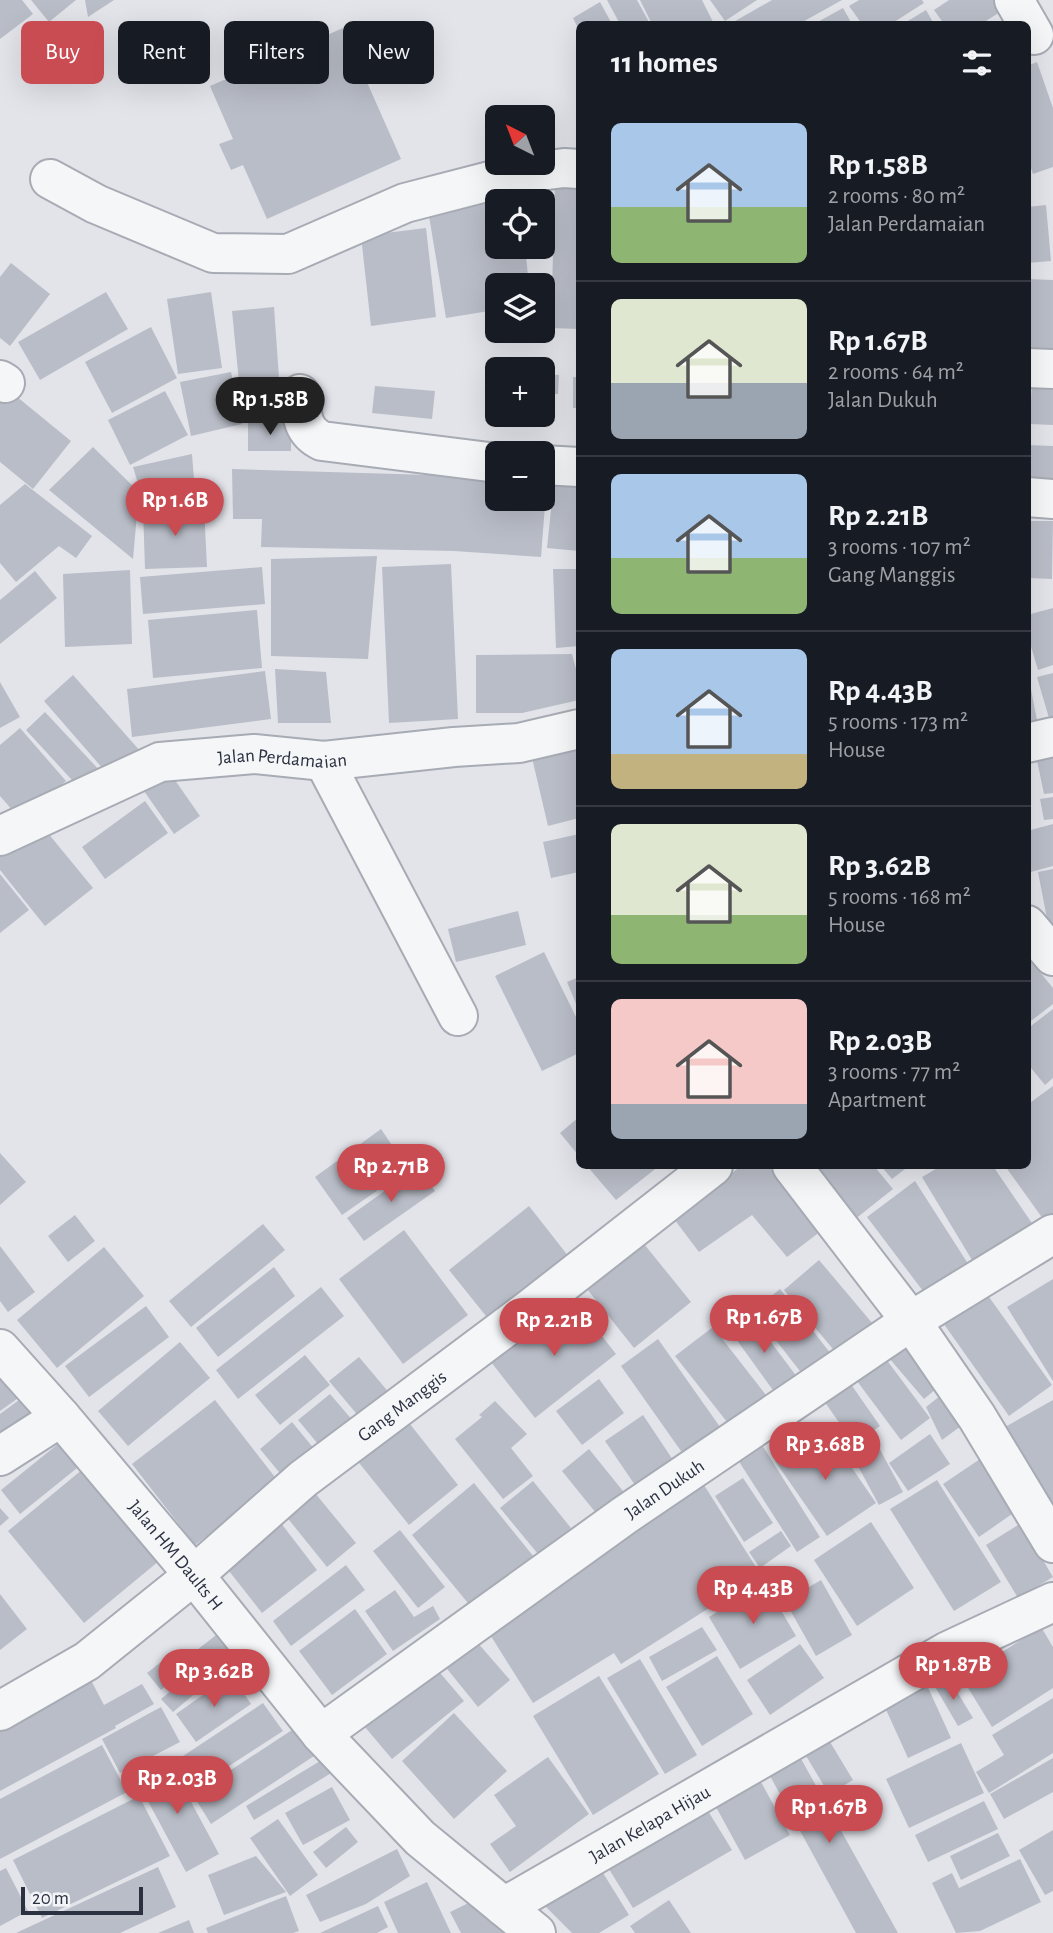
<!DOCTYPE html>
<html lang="en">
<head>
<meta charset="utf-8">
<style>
  body { margin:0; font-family:"Alegreya Sans",sans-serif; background:#20242c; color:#f1f3f6; height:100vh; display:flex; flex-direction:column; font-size:26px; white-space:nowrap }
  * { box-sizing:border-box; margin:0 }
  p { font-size:23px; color:#9ea1a6 }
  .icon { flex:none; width:38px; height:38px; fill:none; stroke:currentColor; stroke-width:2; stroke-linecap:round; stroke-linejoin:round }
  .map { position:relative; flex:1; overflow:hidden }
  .sheet { position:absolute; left:576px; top:21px; width:455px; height:1148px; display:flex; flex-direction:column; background:#171b24; border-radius:10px; box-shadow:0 7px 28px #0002 }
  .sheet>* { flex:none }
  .guide { position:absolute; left:21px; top:21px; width:450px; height:63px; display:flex; gap:14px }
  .needle { width:46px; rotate:318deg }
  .controls { position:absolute; left:485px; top:105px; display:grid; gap:14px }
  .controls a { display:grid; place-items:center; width:70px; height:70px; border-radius:10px; background:#171b24; box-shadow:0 7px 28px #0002; font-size:35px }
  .scale { position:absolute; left:21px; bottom:18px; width:122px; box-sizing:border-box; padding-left:7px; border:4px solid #2b3141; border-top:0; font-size:19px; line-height:24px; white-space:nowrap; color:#2b3141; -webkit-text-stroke:5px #f2f4f7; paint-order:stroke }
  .price { position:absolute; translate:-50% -60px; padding:0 16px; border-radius:24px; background:#ca4c53; color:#fff; font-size:23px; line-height:46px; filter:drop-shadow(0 2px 4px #0008) }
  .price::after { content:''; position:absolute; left:50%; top:42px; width:21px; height:16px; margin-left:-10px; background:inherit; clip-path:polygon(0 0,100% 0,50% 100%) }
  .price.selected { background:#222; color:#fff }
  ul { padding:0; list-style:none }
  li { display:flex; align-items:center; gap:21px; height:175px; padding:0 35px }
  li+li { border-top:2px solid #363941 }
  li span { display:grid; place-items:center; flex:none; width:196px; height:140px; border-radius:10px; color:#555 }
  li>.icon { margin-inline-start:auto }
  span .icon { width:84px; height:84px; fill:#fffc; stroke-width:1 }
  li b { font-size:30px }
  h2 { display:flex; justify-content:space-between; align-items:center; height:84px; padding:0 35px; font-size:30px }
  .tag { padding:0 24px; border-radius:10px; background:#171b24; box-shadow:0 7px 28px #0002; font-size:24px; line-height:63px }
  .tag.selected { background:#ca4c53; color:#fff }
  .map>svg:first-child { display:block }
  .building { fill:#b9bdc7 }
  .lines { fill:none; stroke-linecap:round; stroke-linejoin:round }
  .minor-casing { stroke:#a7abb4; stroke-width:42 }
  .minor { stroke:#f5f6f8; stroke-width:38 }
  .labels { text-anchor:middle; stroke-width:7; stroke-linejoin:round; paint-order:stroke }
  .street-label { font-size:19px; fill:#2b3141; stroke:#f2f4f7 }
</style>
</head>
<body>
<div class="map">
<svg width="1053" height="1933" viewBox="0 0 1053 1933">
  <rect width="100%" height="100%" fill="#e2e4ea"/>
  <path class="building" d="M 0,0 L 22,0 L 33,14 L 0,39 Z
    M 31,0 L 76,0 L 49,22 Z
    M 85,0 L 114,0 L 88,17 Z
    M 607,0 L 637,0 L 650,24 L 620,24 Z
    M 640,0 L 702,0 L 714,24 L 652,24 Z
    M 710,0 L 757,0 L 725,21 Z
    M 772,0 L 842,0 L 799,24 L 730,24 Z
    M 859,0 L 922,0 L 924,3 L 891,24 L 862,24 L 849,6 Z
    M 949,0 L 1011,0 L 1013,4 L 981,24 L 944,24 L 934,10 Z
    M 600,2 L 612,24 L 579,24 L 579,30 L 573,18 Z
    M 843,8 L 852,24 L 814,24 Z
    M 926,10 L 934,24 L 903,24 Z
    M 343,28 L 401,159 L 267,219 L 243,165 L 231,170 L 219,144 L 233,139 L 210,86 Z
    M 1037,62 L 1053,108 L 1053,167 L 1033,174 L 1027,157 L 1027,66 Z
    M 555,178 L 579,178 L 579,329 L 551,328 Z
    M 517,186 L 519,201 L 497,201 L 497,247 L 525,247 L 529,285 L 497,285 L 497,313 L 489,311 L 446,318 L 427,204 Z
    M 1046,205 L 1051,261 L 1027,263 L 1027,207 Z
    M 426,228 L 436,317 L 371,326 L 361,236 Z
    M 11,263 L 50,294 L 10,346 L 0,338 L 0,277 Z
    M 1027,279 L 1053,280 L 1053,355 L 1027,353 Z
    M 106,292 L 128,329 L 40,380 L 18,342 Z
    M 211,292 L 222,368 L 178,374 L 167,299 Z
    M 274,307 L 279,378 L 239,382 L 232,311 Z
    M 151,327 L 177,378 L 112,413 L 85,362 Z
    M 231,372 L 242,424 L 191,436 L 180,382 Z
    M 492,373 L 497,373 L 497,393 L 491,392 Z
    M 542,374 L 559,375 L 558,394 L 542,394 Z
    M 573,377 L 579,377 L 579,408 L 573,408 Z
    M 1032,380 L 1053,381 L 1053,425 L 1030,424 Z
    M 0,383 L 71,441 L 33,489 L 0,462 Z
    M 375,386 L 435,391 L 432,419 L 372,413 Z
    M 165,391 L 188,435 L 130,465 L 108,420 Z
    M 248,423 L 291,423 L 291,451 L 248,451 Z
    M 1027,445 L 1053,446 L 1053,489 L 1027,488 Z
    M 93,447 L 139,492 L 133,559 L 49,490 Z
    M 192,454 L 196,505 L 142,507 L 140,490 L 133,467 Z
    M 232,469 L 497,477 L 497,499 L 542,499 L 542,478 L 547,479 L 541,557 L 454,551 L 261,547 L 262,519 L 233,519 Z
    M 554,481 L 579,483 L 579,551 L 547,548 Z
    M 25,484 L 92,536 L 76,558 L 59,546 L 16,582 L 0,563 L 0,505 Z
    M 204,506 L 207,567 L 145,569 L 143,509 Z
    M 1027,521 L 1053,521 L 1052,579 L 1027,578 Z
    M 377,556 L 368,659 L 271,656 L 271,559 Z
    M 451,564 L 458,719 L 389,723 L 382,567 Z
    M 262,567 L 265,604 L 143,614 L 140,577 Z
    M 553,569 L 579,569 L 579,646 L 556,648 Z
    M 130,570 L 132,644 L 65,647 L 63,574 Z
    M 35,571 L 57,598 L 0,644 L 0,600 Z
    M 1053,608 L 1053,665 L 1038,670 L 1027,633 L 1027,615 Z
    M 257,610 L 262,668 L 153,678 L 148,620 Z
    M 572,654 L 579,680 L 579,700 L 522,713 L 476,713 L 476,655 Z
    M 275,669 L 326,672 L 331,723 L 278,723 Z
    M 265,671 L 271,719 L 132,737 L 127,689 Z
    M 1053,673 L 1053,724 L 1051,725 L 1037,677 Z
    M 73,675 L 141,752 L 111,778 L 44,701 Z
    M 0,682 L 20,717 L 0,728 Z
    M 1031,689 L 1040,736 L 1027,739 L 1027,690 Z
    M 45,712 L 102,773 L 82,791 L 26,730 Z
    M 20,728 L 66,781 L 21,820 L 0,796 L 0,745 Z
    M 579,733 L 579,818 L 548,826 L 529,745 Z
    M 1053,742 L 1053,793 L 1044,794 L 1034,746 Z
    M 163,763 L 200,816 L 174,834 L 137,781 Z
    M 1053,797 L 1053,819 L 1044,820 L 1040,799 Z
    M 145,801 L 168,833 L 105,879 L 82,847 Z
    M 38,821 L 93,888 L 45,926 L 0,870 L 0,842 Z
    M 1053,824 L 1053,866 L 1027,873 L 1027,831 Z
    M 579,834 L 579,872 L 551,878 L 543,842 Z
    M 1053,869 L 1053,923 L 1048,924 L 1038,872 Z
    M 0,874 L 29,910 L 0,933 Z
    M 518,911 L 526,945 L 456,962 L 448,929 Z
    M 544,952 L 579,1023 L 579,1053 L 542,1071 L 495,976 Z
    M 1027,956 L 1053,988 L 1053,1004 L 1027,1024 Z
    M 579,977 L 579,1011 L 567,982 Z
    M 1053,1009 L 1053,1078 L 1045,1085 L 1027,1063 L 1027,1029 Z
    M 1053,1086 L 1053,1228 L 1051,1230 L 1005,1166 L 1027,1166 L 1027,1105 Z
    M 579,1117 L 579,1156 L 560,1133 Z
    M 381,1129 L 408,1169 L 342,1215 L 315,1177 Z
    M 0,1153 L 26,1182 L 0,1205 Z
    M 587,1166 L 659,1166 L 616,1200 Z
    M 741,1166 L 768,1166 L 821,1231 L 787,1257 L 752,1215 L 699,1252 L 674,1219 Z
    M 803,1166 L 874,1166 L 893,1189 L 849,1224 Z
    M 881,1166 L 909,1166 L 892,1179 Z
    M 941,1166 L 993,1166 L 1038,1232 L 978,1270 L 922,1177 Z
    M 418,1167 L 435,1191 L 364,1241 L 347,1218 Z
    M 915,1181 L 974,1273 L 932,1303 L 867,1217 Z
    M 529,1206 L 569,1257 L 490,1321 L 449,1270 Z
    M 75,1215 L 95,1241 L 68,1262 L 48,1236 Z
    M 263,1224 L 285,1250 L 191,1327 L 169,1301 Z
    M 404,1230 L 468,1315 L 403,1364 L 339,1279 Z
    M 640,1239 L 691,1302 L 634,1348 L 583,1284 Z
    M 0,1246 L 35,1292 L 8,1312 L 0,1301 Z
    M 104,1247 L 144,1296 L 57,1368 L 17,1320 Z
    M 819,1260 L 873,1324 L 837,1354 L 784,1290 Z
    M 274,1267 L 295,1296 L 218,1357 L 196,1328 Z
    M 1053,1279 L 1053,1381 L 1007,1307 Z
    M 321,1287 L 344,1316 L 238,1399 L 216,1370 Z
    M 780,1289 L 831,1354 L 803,1375 L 753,1311 Z
    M 984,1290 L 1052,1385 L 1009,1416 L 941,1320 Z
    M 572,1298 L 616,1354 L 535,1418 L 491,1362 Z
    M 146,1306 L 169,1337 L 89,1397 L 65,1366 Z
    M 752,1317 L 797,1377 L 775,1393 L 731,1332 Z
    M 713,1327 L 769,1399 L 731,1427 L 675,1356 Z
    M 912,1338 L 947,1380 L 924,1399 L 889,1358 Z
    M 658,1339 L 725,1434 L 688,1461 L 621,1366 Z
    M 180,1342 L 210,1378 L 128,1446 L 98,1411 Z
    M 305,1355 L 330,1385 L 280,1425 L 255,1395 Z
    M 883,1355 L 930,1418 L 901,1440 L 854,1377 Z
    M 359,1357 L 396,1401 L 366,1425 L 329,1381 Z
    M 0,1360 L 21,1396 L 0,1411 Z
    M 599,1379 L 624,1413 L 582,1445 L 556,1411 Z
    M 848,1380 L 880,1426 L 854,1444 L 822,1398 Z
    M 950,1388 L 972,1418 L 942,1440 L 926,1407 Z
    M 330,1394 L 360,1429 L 328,1456 L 298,1420 Z
    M 26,1395 L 44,1421 L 0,1453 L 0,1414 Z
    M 215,1400 L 278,1481 L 195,1545 L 132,1464 Z
    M 1053,1400 L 1053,1513 L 1005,1427 Z
    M 495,1401 L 527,1434 L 511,1448 L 533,1476 L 503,1499 L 455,1439 L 482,1417 L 479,1415 Z
    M 643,1415 L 675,1463 L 637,1488 L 605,1441 Z
    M 406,1419 L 458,1485 L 409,1525 L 356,1459 Z
    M 292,1422 L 320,1456 L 288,1483 L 260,1449 Z
    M 824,1427 L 876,1503 L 827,1536 L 775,1461 Z
    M 930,1434 L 950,1464 L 908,1491 L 889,1463 Z
    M 63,1440 L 82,1464 L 20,1514 L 1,1490 Z
    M 877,1444 L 903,1492 L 879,1505 L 853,1457 Z
    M 762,1445 L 820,1537 L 797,1552 L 738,1460 Z
    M 589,1449 L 627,1496 L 600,1518 L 562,1471 Z
    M 989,1453 L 1025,1505 L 979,1537 L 943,1484 Z
    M 89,1464 L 165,1556 L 84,1623 L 8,1531 Z
    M 743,1478 L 773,1523 L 744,1542 L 715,1496 Z
    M 937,1480 L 1001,1582 L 954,1611 L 890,1509 Z
    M 533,1481 L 571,1528 L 538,1554 L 500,1508 Z
    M 306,1482 L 356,1543 L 327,1567 L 277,1505 Z
    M 474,1483 L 534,1557 L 472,1608 L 412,1535 Z
    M 704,1485 L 761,1575 L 621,1664 L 614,1653 L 533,1703 L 484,1625 Z
    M 0,1508 L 9,1518 L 0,1526 Z
    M 274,1514 L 317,1570 L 262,1613 L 218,1557 Z
    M 871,1522 L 914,1588 L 857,1626 L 814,1560 Z
    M 1021,1523 L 1053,1577 L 1018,1598 L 986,1545 Z
    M 400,1530 L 445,1587 L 418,1608 L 373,1551 Z
    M 781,1531 L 791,1546 L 760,1568 L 749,1552 Z
    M 346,1565 L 365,1590 L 291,1646 L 273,1621 Z
    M 821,1580 L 852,1635 L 816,1656 L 785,1601 Z
    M 765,1583 L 796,1636 L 740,1669 L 709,1617 Z
    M 395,1590 L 414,1617 L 433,1606 L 440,1619 L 393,1651 L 365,1611 Z
    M 0,1594 L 27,1629 L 0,1650 Z
    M 355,1609 L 387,1654 L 332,1695 L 299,1651 Z
    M 702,1627 L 717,1650 L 662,1681 L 649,1657 Z
    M 1041,1627 L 1053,1647 L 1053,1688 L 992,1727 L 962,1678 Z
    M 220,1632 L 241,1659 L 209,1685 L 188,1657 Z
    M 470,1634 L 510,1680 L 478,1707 L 435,1654 Z
    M 800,1644 L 824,1678 L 770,1715 L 747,1680 Z
    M 717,1656 L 753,1714 L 702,1746 L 666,1687 Z
    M 166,1658 L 180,1675 L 161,1690 L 147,1673 Z
    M 640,1659 L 697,1755 L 665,1774 L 607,1678 Z
    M 430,1661 L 464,1701 L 392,1759 L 354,1714 Z
    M 84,1667 L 104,1705 L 142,1684 L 154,1704 L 115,1726 L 116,1728 L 0,1791 L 0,1717 Z
    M 193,1673 L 204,1686 L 173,1712 L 161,1699 Z
    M 231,1675 L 251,1704 L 196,1742 L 176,1714 Z
    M 599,1676 L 659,1774 L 593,1815 L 533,1716 Z
    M 948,1677 L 973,1718 L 958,1726 L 934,1685 Z
    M 926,1683 L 951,1738 L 908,1758 L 883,1703 Z
    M 1053,1698 L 1053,1753 L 989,1793 L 976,1772 L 1004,1755 L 992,1735 Z
    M 263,1703 L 283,1731 L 195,1788 L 177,1760 Z
    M 161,1707 L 180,1742 L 120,1773 L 102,1739 Z
    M 454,1713 L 507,1771 L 454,1819 L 402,1761 Z
    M 298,1726 L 317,1754 L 211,1824 L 193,1795 Z
    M 824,1732 L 853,1780 L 829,1794 L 800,1746 Z
    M 961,1743 L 984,1793 L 909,1828 L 886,1779 Z
    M 102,1745 L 127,1792 L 0,1859 L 0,1799 Z
    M 795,1748 L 898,1933 L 856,1933 L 764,1765 Z
    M 548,1757 L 589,1814 L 510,1872 L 490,1844 L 516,1826 L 494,1795 Z
    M 325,1758 L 333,1772 L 254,1820 L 246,1806 Z
    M 1053,1758 L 1053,1792 L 1004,1819 L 990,1794 Z
    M 168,1759 L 219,1854 L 186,1872 L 135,1777 Z
    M 755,1771 L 790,1835 L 745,1860 L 710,1796 Z
    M 332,1787 L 350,1820 L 303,1845 L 285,1813 Z
    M 139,1796 L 170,1856 L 42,1918 L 13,1860 Z
    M 984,1801 L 998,1829 L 928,1862 L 915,1835 Z
    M 705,1806 L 732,1850 L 633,1908 L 604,1861 Z
    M 278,1819 L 318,1875 L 290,1896 L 250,1838 Z
    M 346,1827 L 358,1842 L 326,1868 L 313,1852 Z
    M 1053,1830 L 1053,1891 L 1045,1895 L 1019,1850 Z
    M 998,1833 L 1010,1856 L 961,1880 L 950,1856 Z
    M 397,1849 L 410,1876 L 366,1904 L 320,1922 L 306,1895 Z
    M 256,1856 L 286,1892 L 224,1915 L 208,1875 Z
    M 1020,1859 L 1041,1902 L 980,1931 L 956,1933 L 932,1883 L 952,1873 L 959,1888 Z
    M 158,1867 L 176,1907 L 120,1933 L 16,1933 Z
    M 6,1868 L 28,1911 L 0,1926 L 0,1871 Z
    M 600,1868 L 629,1915 L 599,1933 L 572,1933 L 542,1903 Z
    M 427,1882 L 451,1933 L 398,1933 L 384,1902 Z
    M 286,1896 L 299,1931 L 293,1933 L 208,1933 L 206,1928 Z
    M 481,1897 L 506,1933 L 461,1933 L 450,1912 Z
    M 669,1900 L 691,1933 L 635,1933 L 630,1926 Z
    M 378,1906 L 388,1927 L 377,1933 L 320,1933 Z
    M 189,1920 L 194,1933 L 158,1933 Z"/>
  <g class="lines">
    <defs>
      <g id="minor">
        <path d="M 1014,0 L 1034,35"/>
        <path d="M 50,179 L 96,204 L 213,253 L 288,254 L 405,203 L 517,174 L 564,168 L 579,169"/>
        <path d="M 1027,368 L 1053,369"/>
        <path d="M 0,380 L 5,383"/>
        <path d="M 300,394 C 302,414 301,431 322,441 L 497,463"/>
        <path d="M 542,465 L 579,467"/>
        <path d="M 1027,497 L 1053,499"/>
        <path d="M 1027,743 L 1053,737"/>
        <path d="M 324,761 L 458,1016"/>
        <path id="s1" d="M 0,836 L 160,762 L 254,754 L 324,761 L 454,747 L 519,743 L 579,729"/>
        <path d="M 1027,925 L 1053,956"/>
        <path d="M 792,1166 L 911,1321 L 977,1417 L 1053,1543"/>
        <path id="s2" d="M 0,1349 L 61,1417 L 194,1575 L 321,1734 L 420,1838 L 536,1933"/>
        <path d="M 0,1456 L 61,1417"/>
        <path id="s3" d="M 0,1711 L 87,1661 L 194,1575 L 303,1479 L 530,1309 L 713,1166"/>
        <path id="s4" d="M 321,1734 L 625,1515 L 911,1321 L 1053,1234"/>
        <path id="s5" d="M 504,1907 L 948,1651 L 1053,1602"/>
      </g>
    </defs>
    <use href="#minor" class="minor-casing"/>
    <use href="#minor" class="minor"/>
  </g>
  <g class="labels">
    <g class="street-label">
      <text dy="7" stroke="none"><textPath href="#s1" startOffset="299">Jalan Perdamaian</textPath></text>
      <text dy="7" stroke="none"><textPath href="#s3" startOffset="506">Gang Manggis</textPath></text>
      <text dy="7" stroke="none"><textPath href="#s4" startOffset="422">Jalan Dukuh</textPath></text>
      <text dy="7" stroke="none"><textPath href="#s2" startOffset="271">Jalan HM Daults H</textPath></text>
      <text dy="7" stroke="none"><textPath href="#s5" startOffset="168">Jalan Kelapa Hijau</textPath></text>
    </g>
  </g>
</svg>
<div class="controls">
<a><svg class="needle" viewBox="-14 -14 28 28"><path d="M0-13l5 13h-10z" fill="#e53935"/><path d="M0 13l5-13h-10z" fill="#9ea1a6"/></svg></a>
<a><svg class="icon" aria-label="locate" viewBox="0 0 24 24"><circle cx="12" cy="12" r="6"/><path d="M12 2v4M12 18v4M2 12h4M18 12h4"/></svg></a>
<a><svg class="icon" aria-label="layers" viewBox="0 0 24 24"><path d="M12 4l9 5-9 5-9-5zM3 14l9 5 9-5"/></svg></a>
<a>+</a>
<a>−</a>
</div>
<div class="scale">20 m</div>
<b class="price selected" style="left:270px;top:437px">Rp 1.58B</b>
<b class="price" style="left:175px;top:538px">Rp 1.6B</b>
<b class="price" style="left:391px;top:1204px">Rp 2.71B</b>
<b class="price" style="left:764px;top:1355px">Rp 1.67B</b>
<b class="price" style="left:554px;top:1358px">Rp 2.21B</b>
<b class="price" style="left:825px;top:1482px">Rp 3.68B</b>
<b class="price" style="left:753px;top:1626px">Rp 4.43B</b>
<b class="price" style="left:953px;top:1702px">Rp 1.87B</b>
<b class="price" style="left:214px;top:1709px">Rp 3.62B</b>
<b class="price" style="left:177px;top:1816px">Rp 2.03B</b>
<b class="price" style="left:829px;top:1845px">Rp 1.67B</b>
<div class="guide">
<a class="tag selected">Buy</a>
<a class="tag">Rent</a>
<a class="tag">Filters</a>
<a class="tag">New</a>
</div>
<section class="sheet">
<h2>11 homes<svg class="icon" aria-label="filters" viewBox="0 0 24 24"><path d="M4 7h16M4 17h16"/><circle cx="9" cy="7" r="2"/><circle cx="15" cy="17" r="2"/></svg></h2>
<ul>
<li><span style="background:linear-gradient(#a9c7e8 60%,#8fb573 0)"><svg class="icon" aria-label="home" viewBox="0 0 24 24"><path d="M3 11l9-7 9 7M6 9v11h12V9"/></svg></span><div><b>Rp 1.58B</b><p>2 rooms · 80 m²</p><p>Jalan Perdamaian</p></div></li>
<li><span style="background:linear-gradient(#dfe7d0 60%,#9aa5b1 0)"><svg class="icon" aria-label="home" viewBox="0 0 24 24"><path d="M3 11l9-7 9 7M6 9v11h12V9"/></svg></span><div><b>Rp 1.67B</b><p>2 rooms · 64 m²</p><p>Jalan Dukuh</p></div></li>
<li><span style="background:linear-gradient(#a9c7e8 60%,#8fb573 0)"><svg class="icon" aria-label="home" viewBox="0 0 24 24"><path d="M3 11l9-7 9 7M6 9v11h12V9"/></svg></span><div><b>Rp 2.21B</b><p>3 rooms · 107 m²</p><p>Gang Manggis</p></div></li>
<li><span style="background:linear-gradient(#a9c7e8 75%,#c2b280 0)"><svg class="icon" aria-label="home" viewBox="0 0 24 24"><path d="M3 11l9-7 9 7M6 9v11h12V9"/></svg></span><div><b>Rp 4.43B</b><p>5 rooms · 173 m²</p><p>House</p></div></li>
<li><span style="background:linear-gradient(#dfe7d0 65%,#8fb573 0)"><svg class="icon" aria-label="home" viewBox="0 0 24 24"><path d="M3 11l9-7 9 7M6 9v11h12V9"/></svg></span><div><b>Rp 3.62B</b><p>5 rooms · 168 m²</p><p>House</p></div></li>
<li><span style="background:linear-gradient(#f6c9c9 75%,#9aa5b1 0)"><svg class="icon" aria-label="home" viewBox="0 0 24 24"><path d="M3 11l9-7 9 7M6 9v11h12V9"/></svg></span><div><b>Rp 2.03B</b><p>3 rooms · 77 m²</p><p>Apartment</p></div></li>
</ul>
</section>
</div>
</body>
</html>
